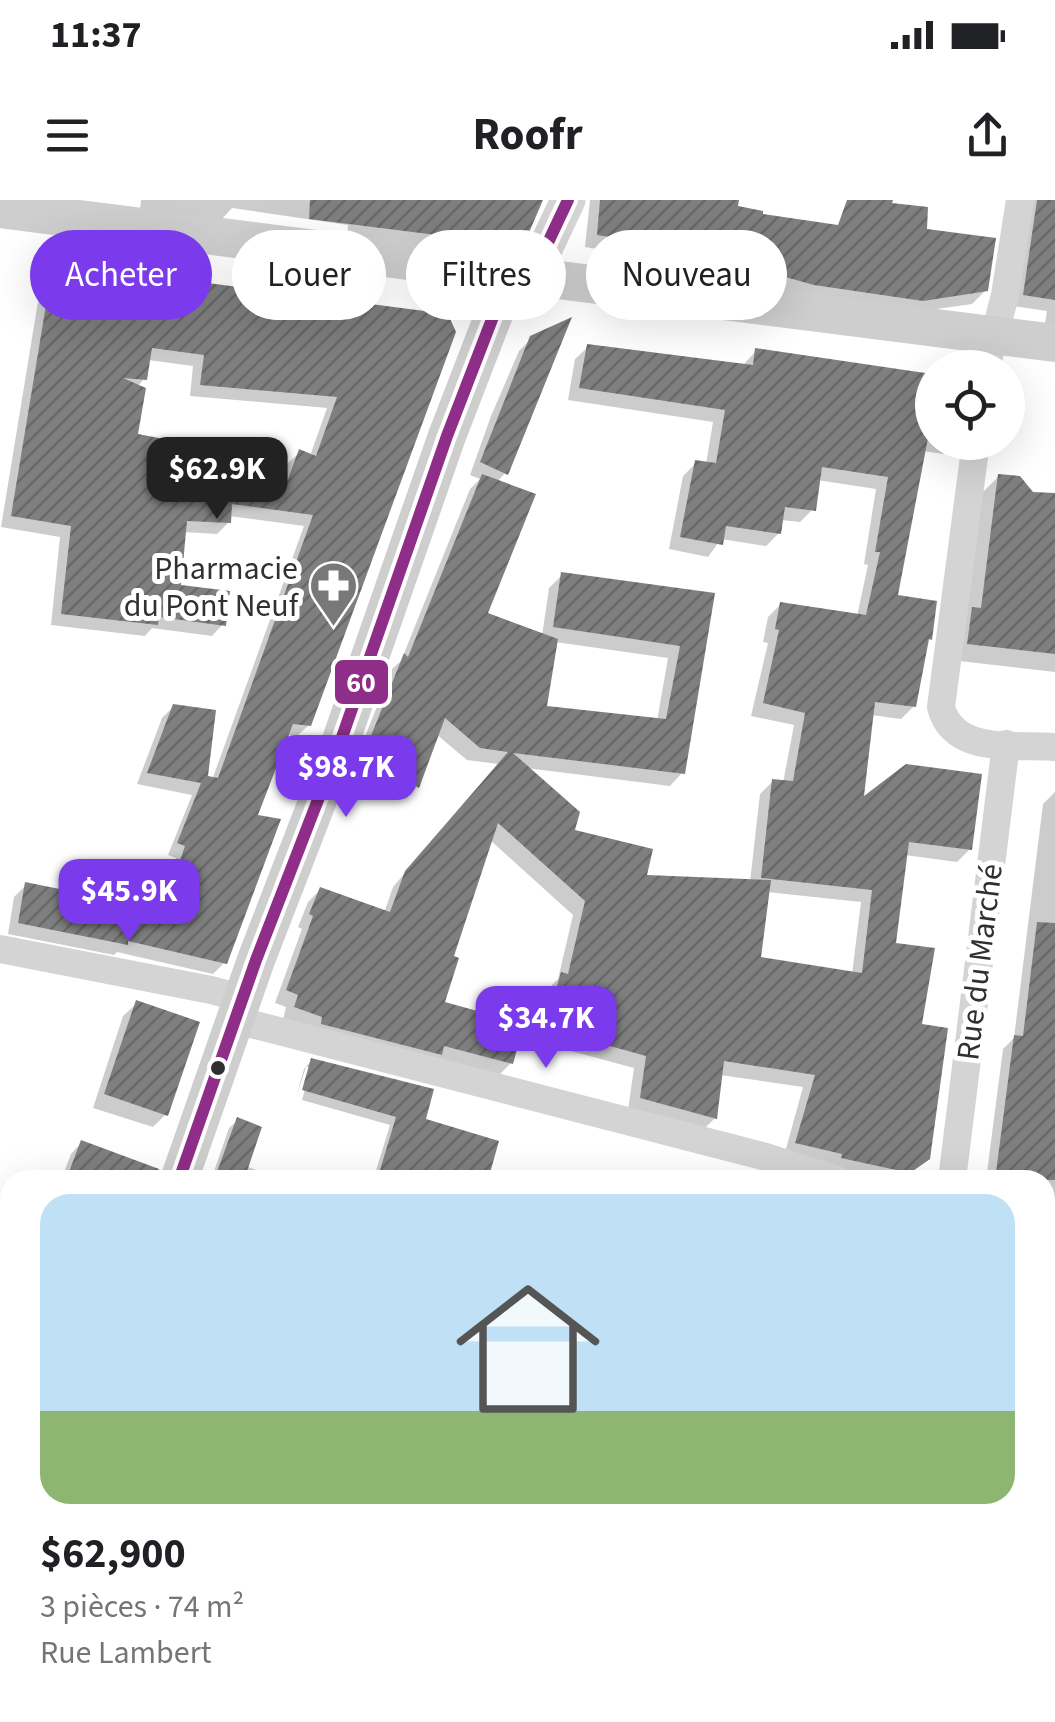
<!DOCTYPE html>
<html lang="fr">
<head>
<meta charset="utf-8">
<style>
  body { margin:0; font-family:"Source Sans 3",sans-serif; background:#f6f6f6; color:#202124; height:100vh; display:flex; flex-direction:column; font-size:38px; white-space:nowrap }
  * { box-sizing:border-box; margin:0 }
  p { font-size:32px; color:#757577 }
  .icon { flex:none; width:55px; height:55px; fill:none; stroke:currentColor; stroke-width:2; stroke-linecap:round; stroke-linejoin:round }
  .map { position:relative; flex:1; overflow:hidden }
  .panel { position:absolute; left:0px; top:970px; width:1055px; height:552px; display:flex; flex-direction:column; background:#fff; border-radius:30px 30px 0 0; box-shadow:0 10px 40px #0002 }
  .panel>* { flex:none }
  .hud { position:absolute; left:30px; top:30px; width:995px; height:90px; display:flex; gap:20px }
  .tools { position:absolute; left:915px; top:150px; display:grid; gap:20px }
  .tools a { display:grid; place-items:center; width:110px; height:110px; border-radius:50%; background:#fff; box-shadow:0 10px 40px #0002; font-size:50px }
  .price { position:absolute; translate:-50% -85px; padding:0 22px; border-radius:20px; background:#7c3aed; color:#fff; font-size:32px; line-height:65px; filter:drop-shadow(0 2px 5px #0008) }
  .price::after { content:''; position:absolute; left:50%; top:60px; width:30px; height:22px; margin-left:-15px; background:inherit; clip-path:polygon(0 0,100% 0,50% 100%) }
  .price.active { background:#222; color:#fff }
  ul { padding:0; list-style:none }
  li { display:grid; align-content:center; gap:20px; height:530px; padding:0 40px }
  li span { display:grid; place-items:center; height:310px; border-radius:30px; color:#555 }
  li>.icon { margin-inline-start:auto }
  span .icon { width:180px; height:180px; fill:#fffc; stroke-width:1 }
  li b { font-size:42px }
  .tag { padding:0 35px; border-radius:45px; background:#fff; box-shadow:0 10px 40px #0002; font-size:35px; line-height:90px }
  .tag.active { background:#7c3aed; color:#fff }
  .status { display:flex; justify-content:space-between; align-items:center; height:70px; padding:0 50px; background:#fff; direction:ltr }
  .status svg { height:28px; fill:currentColor }
  header { display:flex; justify-content:space-between; align-items:center; height:130px; padding:0 40px; background:#fff; font-size:45px; font-weight:700 }
  .map>svg:first-child { display:block }
  .shadow { fill:#0003; fill-rule:evenodd }
  .building { fill:url(#building-hatch); fill-rule:evenodd }
  .lines { fill:none; stroke-linecap:round; stroke-linejoin:round }
  .minor { stroke:#d4d4d4; stroke-width:28 }
  .tertiary { stroke:#d4d4d4; stroke-width:35 }
  .secondary { stroke:#cecece; stroke-width:38 }
  .bus-1-casing { stroke:#fff; stroke-width:20 }
  .bus-1 { stroke:#8f2e88; stroke-width:12 }
  .bus-dot { fill:#303030; stroke:#fff; stroke-width:4 }
  .labels { text-anchor:middle; stroke-width:10; stroke-linejoin:round; paint-order:stroke }
  .poi-label { font-size:32px; fill:#303030; stroke:#fff; text-anchor:end }
  .street-label { font-size:32px; fill:#303030; stroke:#fff }
  .line-badge { stroke:#fff; stroke-width:4 }
  .badge-label { font-size:28px; text-anchor:middle; font-weight:bold; fill:#fff }
</style>
</head>
<body>
<div class="status"><b>11:37</b><svg viewBox="0 0 49 12"><path d="M0 12V9h3v3zM5 12V6h3v6zM10 12V3h3v9zM15 12V0h3v12zM26 1h20v11H26zM47 4h2v5h-2z"/></svg></div>
<header><svg class="icon" aria-label="menu" viewBox="0 0 24 24"><path d="M4 6h16M4 12h16M4 18h16"/></svg>Roofr<svg class="icon" aria-label="share" viewBox="0 0 24 24"><path d="M12 15V3M7 8l5-5 5 5M5 13v7h14v-7"/></svg></header>
<div class="map">
<svg width="1055" height="1522" viewBox="0 0 1055 1522">
  <defs>
    <pattern id="building-hatch" width="6" height="6" patternUnits="userSpaceOnUse" patternTransform="scale(2.5)"><rect width="6" height="6" fill="#7f7f7f"/><path d="M-1 1l2-2M0 6l6-6M5 7l2-2" fill="none" stroke="#686868"/></pattern>
  </defs>
  <rect width="100%" height="100%" fill="#fff"/>
  <path class="shadow" d="M 141,0 L 542,0 L 525,36 L 502,56 L 347,36 L 348,25 L 232,8 L 221,20 L 140,9 Z
    M 590,0 L 736,0 L 734,8 L 985,91 L 972,104 L 908,113 L 800,97 L 671,61 L 585,47 Z
    M 1021,0 L 1055,0 L 1055,130 L 1044,129 L 1047,111 L 1013,106 Z
    M 54,65 L 446,116 L 309,525 L 297,536 L 286,535 L 255,617 L 225,762 L 213,774 L 117,752 L 114,755 L 8,734 L 14,697 L 26,685 L 131,706 L 135,702 L 158,708 L 176,658 L 168,655 L 192,595 L 137,584 L 162,518 L 174,506 L 205,578 L 212,580 L 304,326 L 229,316 L 229,322 L 217,334 L 184,332 L 178,387 L 223,424 L 212,436 L 152,428 L 145,436 L 51,425 L 60,337 L 1,327 L 42,77 ZM 148,160 L 193,166 L 190,196 L 327,208 L 310,256 L 300,252 L 288,263 L 281,284 L 150,273 L 135,236 L 137,187 L 144,179 Z
    M 531,139 L 505,273 L 497,282 L 485,414 L 542,436 L 549,388 L 562,375 L 712,395 L 682,573 L 670,586 L 526,568 L 572,632 L 644,677 L 750,682 L 760,594 L 773,581 L 783,583 L 794,525 L 751,516 L 768,443 L 763,442 L 768,417 L 781,404 L 857,416 L 868,365 L 864,364 L 876,289 L 817,280 L 813,309 L 800,322 L 781,320 L 779,333 L 766,346 L 721,339 L 708,357 L 669,349 L 683,276 L 696,263 L 706,264 L 713,222 L 568,200 L 575,159 L 588,147 L 744,164 L 756,151 L 932,177 L 932,242 L 955,242 L 943,254 L 923,251 L 895,397 L 930,439 L 926,442 L 914,506 L 901,519 L 871,515 L 861,601 L 970,649 L 957,662 L 905,655 L 893,745 L 920,826 L 928,958 L 903,980 L 837,980 L 784,956 L 803,887 L 720,875 L 715,918 L 702,931 L 628,910 L 634,868 L 534,841 L 549,788 L 558,779 L 573,715 L 490,640 L 451,758 L 442,804 L 511,863 L 498,876 L 283,820 L 286,807 L 275,803 L 302,729 L 298,727 L 308,702 L 320,690 L 384,713 L 393,687 L 498,564 L 467,560 L 436,534 L 417,587 L 405,599 L 354,564 L 392,469 L 401,461 L 470,289 L 480,279 L 470,275 L 491,216 L 519,151 ZM 555,442 L 668,458 L 657,521 L 544,508 ZM 767,692 L 861,702 L 852,774 L 758,759 Z
    M 999,276 L 1031,294 L 1055,295 L 1055,472 L 951,460 L 982,293 Z
    M 1055,592 L 1055,1032 L 1045,1030 L 1045,980 L 986,980 L 1003,849 L 1014,838 L 1043,604 Z
    M 137,803 L 166,914 L 153,927 L 93,908 L 123,816 Z
    M 312,860 L 423,921 L 485,980 L 373,980 L 390,925 L 302,900 L 311,867 L 306,867 L 296,898 L 304,869 Z
    M 238,920 L 246,966 L 282,980 L 211,980 L 229,928 Z
    M 81,943 L 152,980 L 61,980 L 71,954 Z
    M 0,1034 L 10,1036 L 10,1214 L 0,1211 Z
    M 1045,1232 L 1055,1235 L 1055,1296 L 1045,1294 Z
    M 0,1252 L 10,1255 L 9,1315 L 0,1312 Z
    M 10,1510 L 10,1512 L 69,1512 L 65,1522 L 4,1522 Z
    M 142,1512 L 358,1512 L 357,1522 L 140,1522 Z
    M 587,1512 L 646,1512 L 644,1518 L 654,1520 L 585,1522 Z
    M 712,1512 L 772,1512 L 769,1522 L 720,1522 L 711,1520 Z"/>
  <path class="building" d="M 310,0 L 543,0 L 527,37 L 517,45 L 309,19 Z
    M 600,0 L 739,0 L 738,6 L 763,11 L 763,14 L 838,25 L 847,0 L 893,0 L 892,3 L 928,7 L 927,29 L 996,38 L 988,91 L 923,101 L 814,85 L 685,49 L 597,35 Z
    M 1037,0 L 1055,0 L 1055,100 L 1023,95 Z
    M 53,63 L 448,114 L 456,132 L 311,526 L 293,524 L 258,615 L 281,619 L 227,764 L 128,741 L 128,745 L 18,723 L 25,682 L 134,704 L 135,699 L 164,707 L 185,646 L 177,643 L 201,583 L 147,573 L 173,504 L 216,510 L 208,576 L 218,578 L 313,315 L 232,304 L 231,323 L 187,321 L 181,385 L 230,391 L 226,426 L 159,417 L 158,425 L 61,414 L 71,326 L 11,316 ZM 152,148 L 204,155 L 200,185 L 337,197 L 316,256 L 299,249 L 287,282 L 233,278 L 233,275 L 153,271 L 159,238 L 138,234 L 146,188 L 123,178 L 147,180 Z
    M 572,117 L 508,275 L 480,262 L 530,136 Z
    M 587,144 L 753,165 L 755,148 L 932,174 L 932,239 L 928,238 L 898,395 L 937,401 L 932,440 L 929,439 L 916,507 L 875,502 L 864,596 L 906,564 L 982,574 L 972,650 L 909,642 L 896,743 L 935,748 L 922,824 L 948,828 L 930,959 L 910,973 L 841,958 L 842,954 L 795,943 L 815,875 L 724,861 L 717,919 L 640,898 L 646,856 L 545,828 L 561,772 L 568,774 L 585,701 L 498,623 L 454,756 L 459,758 L 445,802 L 524,824 L 513,864 L 444,846 L 442,855 L 321,824 L 322,817 L 294,807 L 298,795 L 286,790 L 313,716 L 309,714 L 320,687 L 390,712 L 405,671 L 508,552 L 480,548 L 445,518 L 419,588 L 365,551 L 404,453 L 408,457 L 482,274 L 536,294 L 488,413 L 558,439 L 547,506 L 666,519 L 680,446 L 553,427 L 561,372 L 715,393 L 685,574 L 513,553 L 580,612 L 575,630 L 653,649 L 647,675 L 771,680 L 761,757 L 862,773 L 872,690 L 761,678 L 772,579 L 793,581 L 805,513 L 763,503 L 779,430 L 775,429 L 780,402 L 866,415 L 880,352 L 875,352 L 888,277 L 822,267 L 816,311 L 785,307 L 781,334 L 726,326 L 723,345 L 680,337 L 695,260 L 716,263 L 725,210 L 579,188 Z
    M 998,274 L 1020,276 L 1033,292 L 1055,293 L 1055,454 L 967,444 L 972,407 L 981,408 Z
    M 1037,722 L 1055,723 L 1055,980 L 995,980 L 1014,835 L 1023,836 Z
    M 136,800 L 200,822 L 168,916 L 104,894 Z
    M 311,858 L 434,889 L 426,919 L 499,941 L 488,980 L 377,980 L 396,917 L 302,890 Z
    M 237,917 L 262,927 L 244,980 L 214,980 Z
    M 81,940 L 159,969 L 157,980 L 66,980 Z"/>
  <g class="lines">
    <path class="minor" d="M 986,168 L 1005,95 L 1020,0
      M 976,242 L 941,507 C 953,555 1016,544 1055,547
      M 0,749 L 211,790 L 244,799
      M 236,820 L 766,957 L 837,980
      M 952,980 L 1006,544
      M 1045,1041 L 1055,1044
      M 0,1344 L 10,1346"/>
    <path class="tertiary" d="M 514,73 L 544,51 L 568,0"/>
    <path class="secondary" d="M 0,9 L 1055,143
      M 179,980 L 256,760 L 340,543 L 447,236 L 496,109 L 514,73
      M 0,1449 L 10,1427"/>
    <defs>
      <path id="bus-1" d="M 179,980 L 256,760 L 340,543 L 447,236 L 496,109 L 514,73 L 544,51 L 568,0"/>
    </defs>
    <use href="#bus-1" class="bus-1-casing"/>
    <use href="#bus-1" class="bus-1"/>
  </g>
  <defs>
    <symbol id="pharmacy-pin" viewBox="-11 -11 22 30"><path d="M0 17L-7.5 6A9.5 9.5 0 1 1 7.5 6Z" fill="#787878" stroke="#fff"/><path d="M-2-6h4v4h4v4h-4v4h-4v-4h-4v-4h4Z" fill="#fff"/></symbol>
  </defs>
  <g fill-rule="evenodd">
    <use href="#pharmacy-pin" x="306" y="358" width="55" height="75"/>
  </g>
  <circle class="bus-dot" cx="218" cy="868" r="9"/>
  <g class="labels">
    <g class="poi-label">
      <text x="298" y="379">Pharmacie<tspan x="298" dy="37">du Pont Neuf</tspan></text>
    </g>
    <g class="street-label">
      <text transform="translate(979 762) rotate(-83)" y="11">Rue du Marché</text>
    </g>
  </g>
  <rect class="line-badge" x="333" y="458" width="57" height="48" rx="10" fill="#8f2e88"/>
  <g class="badge-label">
    <text x="361" y="492">60</text>
  </g>
</svg>
<div class="tools">
<a><svg class="icon" aria-label="locate" viewBox="0 0 24 24"><circle cx="12" cy="12" r="6"/><path d="M12 2v4M12 18v4M2 12h4M18 12h4"/></svg></a>
</div>
<b class="price active" style="left:217px;top:322px">$62.9K</b>
<b class="price" style="left:346px;top:620px">$98.7K</b>
<b class="price" style="left:129px;top:744px">$45.9K</b>
<b class="price" style="left:546px;top:871px">$34.7K</b>
<div class="hud">
<a class="tag active">Acheter</a>
<a class="tag">Louer</a>
<a class="tag">Filtres</a>
<a class="tag">Nouveau</a>
</div>
<section class="panel">
<ul>
<li><span style="background:linear-gradient(#bfe0f5 70%,#8fb573 0)"><svg class="icon" aria-label="home" viewBox="0 0 24 24"><path d="M3 11l9-7 9 7M6 9v11h12V9"/></svg></span><div><b>$62,900</b><p>3 pièces · 74 m²</p><p>Rue Lambert</p></div></li>
</ul>
</section>
</div>
</body>
</html>
